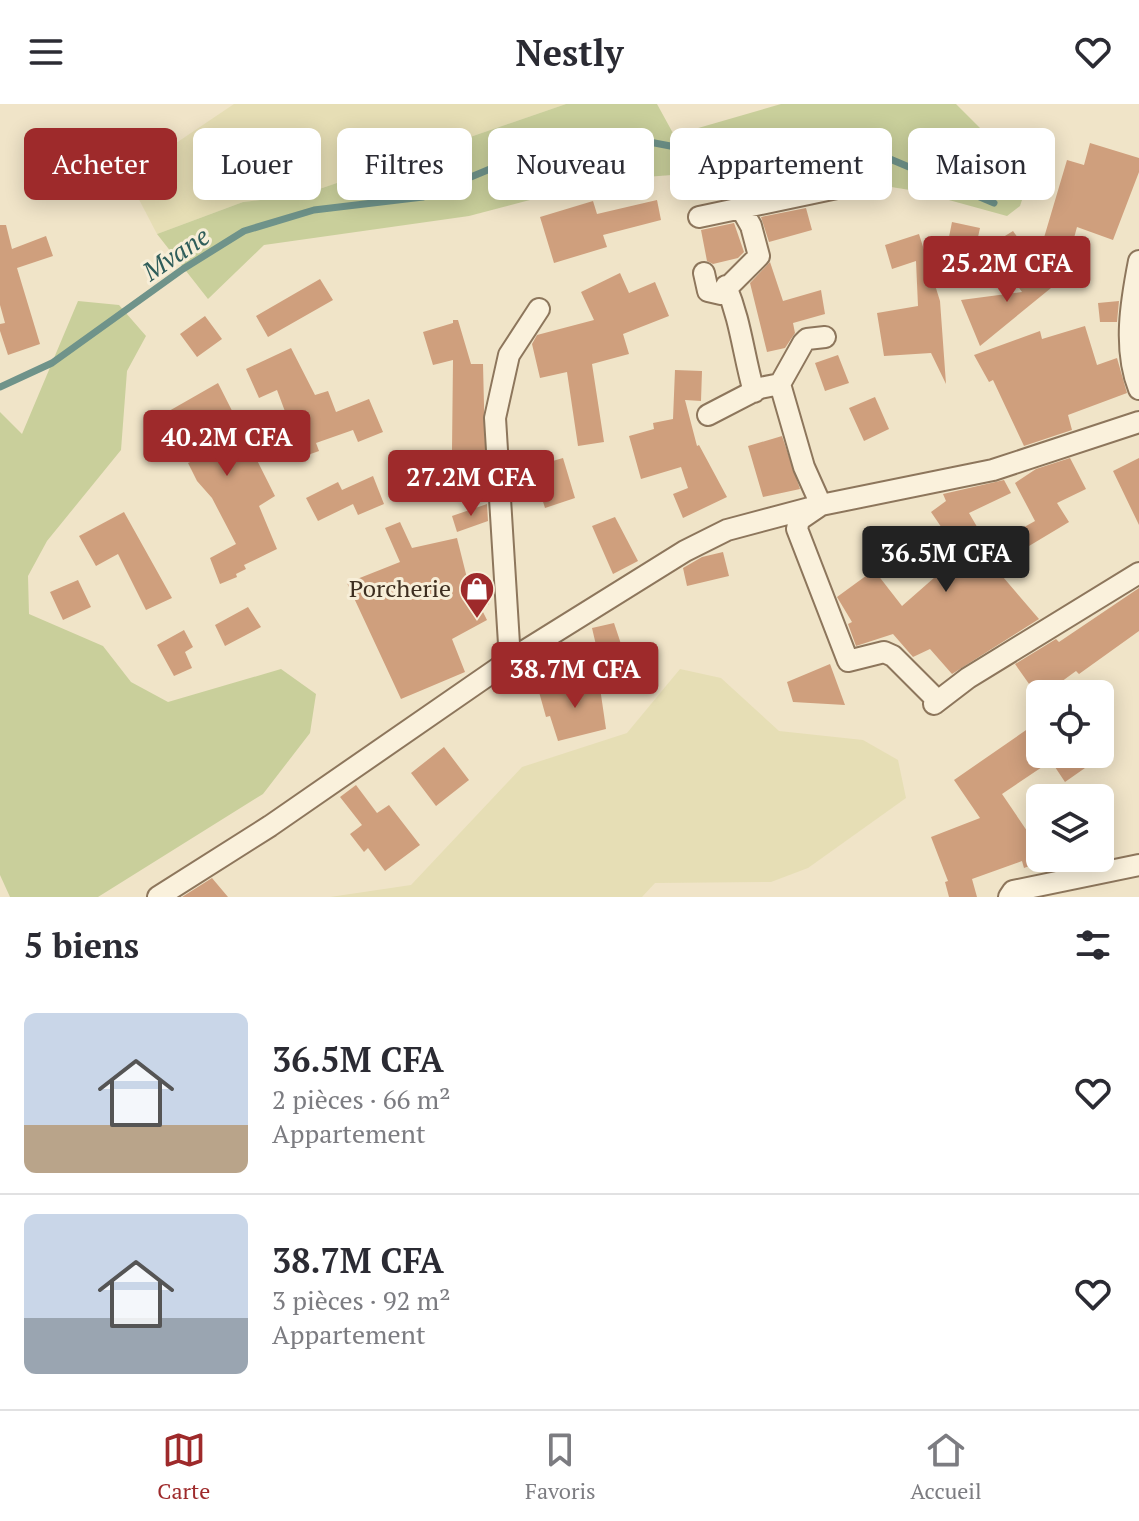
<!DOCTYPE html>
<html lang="fr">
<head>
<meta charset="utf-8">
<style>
  body { margin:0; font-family:"PT Serif",serif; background:#f2f2f3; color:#2b2b33; height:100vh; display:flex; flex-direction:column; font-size:30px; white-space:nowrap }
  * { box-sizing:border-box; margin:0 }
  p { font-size:26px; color:#7c7c81 }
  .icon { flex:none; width:44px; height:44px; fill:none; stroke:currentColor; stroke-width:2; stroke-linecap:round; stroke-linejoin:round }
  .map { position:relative; height:793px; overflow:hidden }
  .drawer { display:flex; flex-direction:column; background:#fff; flex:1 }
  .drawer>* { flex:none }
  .guide { position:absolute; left:24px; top:24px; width:1092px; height:72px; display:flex; gap:16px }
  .fabs { position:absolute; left:1026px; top:576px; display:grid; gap:16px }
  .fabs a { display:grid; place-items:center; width:88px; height:88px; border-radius:12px; background:#fff; box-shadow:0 4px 20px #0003; font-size:40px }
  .price { position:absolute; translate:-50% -68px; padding:0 18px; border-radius:8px; background:#9e2a2b; color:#fff; font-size:26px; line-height:52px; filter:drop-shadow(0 2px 4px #0008) }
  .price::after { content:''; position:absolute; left:50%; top:48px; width:24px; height:18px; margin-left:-12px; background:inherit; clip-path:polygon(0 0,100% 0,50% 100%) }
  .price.selected { background:#222; color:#fff }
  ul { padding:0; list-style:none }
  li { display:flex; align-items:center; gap:24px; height:200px; padding:0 24px }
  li+li { border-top:2px solid #e1e1e2 }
  li span { display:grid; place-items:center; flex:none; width:224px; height:160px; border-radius:12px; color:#555 }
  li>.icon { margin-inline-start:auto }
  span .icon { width:96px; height:96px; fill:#fffc; stroke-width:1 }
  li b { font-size:34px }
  h2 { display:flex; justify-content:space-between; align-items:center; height:96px; padding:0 24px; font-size:34px }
  .tag { padding:0 28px; border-radius:12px; background:#fff; box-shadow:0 4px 20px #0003; font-size:28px; line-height:72px }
  .tag.selected { background:#9e2a2b; color:#fff }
  header { display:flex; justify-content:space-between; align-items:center; height:104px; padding:0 24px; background:#fff; font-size:36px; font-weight:800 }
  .dock { display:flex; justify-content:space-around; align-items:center; height:112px; border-top:2px solid #e1e1e2; background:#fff; font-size:22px; color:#7c7c81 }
  .dock a { display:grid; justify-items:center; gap:4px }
  .dock .selected { color:#9e2a2b }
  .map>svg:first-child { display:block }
  .farmland { fill:#e6deb5 }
  .green { fill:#c9cf9b }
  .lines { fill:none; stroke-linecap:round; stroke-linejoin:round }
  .stream { stroke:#6f938a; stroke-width:7 }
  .building { fill:#cf9f7d }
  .minor-casing { stroke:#8d765c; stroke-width:24 }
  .minor { stroke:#faf1dc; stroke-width:20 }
  .labels { text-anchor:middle; stroke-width:6; stroke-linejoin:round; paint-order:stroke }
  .poi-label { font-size:24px; fill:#3d2e20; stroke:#f7eed8; text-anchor:end }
  .water-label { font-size:26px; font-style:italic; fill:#2f5d5a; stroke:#f7eed8 }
</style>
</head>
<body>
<header><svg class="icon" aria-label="menu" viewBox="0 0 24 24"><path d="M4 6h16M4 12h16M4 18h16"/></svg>Nestly<svg class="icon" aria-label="heart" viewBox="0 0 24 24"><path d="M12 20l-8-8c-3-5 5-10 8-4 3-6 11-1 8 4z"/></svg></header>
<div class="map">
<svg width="1139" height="793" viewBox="0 0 1139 793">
  <rect width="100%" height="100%" fill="#f0e4c8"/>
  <path class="farmland" d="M 234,0 L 566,0 L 302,91 L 243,98 L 157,130 L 132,82 L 139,64 Z
    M 680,565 L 721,574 L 779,627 L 863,636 L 898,656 L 906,694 L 808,764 L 771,778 L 655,779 L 642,793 L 330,793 L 411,781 L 522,663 L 627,629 Z"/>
  <path class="green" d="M 566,0 L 657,0 L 674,31 L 781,0 L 956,0 L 1003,47 L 1027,81 L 1020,102 L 1007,112 L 916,87 L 805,69 L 748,75 L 672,71 L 606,76 L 469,112 L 264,141 L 208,195 L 157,130 L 243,98 L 302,91 Z
    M 78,197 L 119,201 L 146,232 L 127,267 L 121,346 L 47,437 L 28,472 L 29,510 L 103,542 L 131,578 L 168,598 L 281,565 L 316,590 L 310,629 L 263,690 L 98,793 L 10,793 L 0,771 L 0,308 L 22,330 Z"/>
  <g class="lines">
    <path class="stream" d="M 0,283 L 52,259 L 183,165 L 244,127 L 314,106 L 423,93 L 490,65 L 644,37 L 723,52 L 857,41 L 994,99"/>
  </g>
  <path class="building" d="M 1090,39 L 1139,54 L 1139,68 L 1113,136 L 1077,123 L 1071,145 L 1043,137 L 1067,56 L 1084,61 Z
    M 657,96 L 661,116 L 603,131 L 607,143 L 554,159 L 540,113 L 593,97 L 597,110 Z
    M 806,104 L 812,126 L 769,138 L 761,113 Z
    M 952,118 L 980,124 L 976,142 L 948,138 Z
    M 734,119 L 744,148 L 738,154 L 713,160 L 707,157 L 701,126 Z
    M 0,121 L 6,121 L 12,145 L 46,132 L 53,152 L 17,164 L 40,240 L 8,251 L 0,227 L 0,220 L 5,219 L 0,201 Z
    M 1013,127 L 1034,156 L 984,145 Z
    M 919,130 L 940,197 L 946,280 L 931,249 L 884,252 L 877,209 L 918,202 L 916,157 L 892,165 L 885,141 Z
    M 770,158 L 783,197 L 821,186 L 825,210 L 793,219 L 795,229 L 785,244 L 767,248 L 750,179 Z
    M 1071,168 L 1051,184 L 980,242 L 961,196 L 1022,188 L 1010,171 Z
    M 620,169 L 629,189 L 655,178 L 669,212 L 623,230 L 629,250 L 592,260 L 604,338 L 578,342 L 567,268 L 540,274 L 532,240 L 537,231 L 594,216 L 581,188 Z
    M 320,175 L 333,196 L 268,233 L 256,212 Z
    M 1119,197 L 1117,218 L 1100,218 L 1098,199 Z
    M 205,212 L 222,235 L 197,253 L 180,230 Z
    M 453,216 L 458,216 L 471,260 L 483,260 L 486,384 L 479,384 L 471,346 L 452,346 L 453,256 L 433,261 L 423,228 L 453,219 Z
    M 1085,222 L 1097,261 L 1117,254 L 1127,289 L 1068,311 L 1072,326 L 1024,342 L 993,276 L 989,278 L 974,251 L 1040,227 L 1042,235 Z
    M 291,244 L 315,291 L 328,287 L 336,308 L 369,295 L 383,328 L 358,338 L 353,326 L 316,339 L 319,347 L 302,353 L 277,286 L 259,294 L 246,265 Z
    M 838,251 L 849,279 L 825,287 L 815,259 Z
    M 675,266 L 702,267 L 701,297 L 685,296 L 697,342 L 699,341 L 727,393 L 683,414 L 673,390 L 688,384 L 681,363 L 641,375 L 629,332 L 654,325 L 653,319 L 673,315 Z
    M 218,279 L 275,392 L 259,402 L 277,445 L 244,461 L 246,465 L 236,470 L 237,473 L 220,480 L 210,454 L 236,440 L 212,394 L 197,377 L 188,359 L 197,355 L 169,307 Z
    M 875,293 L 889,325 L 864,337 L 849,304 Z
    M 782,332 L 800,385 L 763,393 L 748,342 Z
    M 563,354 L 575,394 L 545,404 L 532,363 Z
    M 1070,354 L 1086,385 L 1057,399 L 1069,418 L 1029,442 L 1019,426 L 1035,417 L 1015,379 L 1036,365 Z
    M 1139,354 L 1139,421 L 1113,367 Z
    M 373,372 L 384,400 L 358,411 L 353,400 L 318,417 L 306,394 L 338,378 L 342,386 Z
    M 1004,376 L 1011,389 L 969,409 L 987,440 L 979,445 L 1039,515 L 952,570 L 930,545 L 913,553 L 893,530 L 856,542 L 848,520 L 852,518 L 837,493 L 874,466 L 902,502 L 935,473 L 923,459 L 940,445 L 936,440 L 948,433 L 931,408 L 946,397 L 943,390 Z
    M 487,400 L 488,417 L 457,428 L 452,412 Z
    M 124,408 L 172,494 L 146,506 L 118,450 L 96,462 L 79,432 Z
    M 615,413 L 638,457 L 613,470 L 592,422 Z
    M 400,418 L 412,444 L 457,434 L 468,478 L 478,474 L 489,500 L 481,504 L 487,516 L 452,535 L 465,568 L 401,595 L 347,479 L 400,458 L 385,424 Z
    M 723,448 L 729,472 L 687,482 L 683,464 L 702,453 Z
    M 78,476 L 91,503 L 63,516 L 50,488 Z
    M 1139,484 L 1139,527 L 1079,570 L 1076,567 L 1039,594 L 1015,560 L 1056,535 L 1059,538 Z
    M 248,503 L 261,523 L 225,542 L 215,521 Z
    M 614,519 L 624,549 L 620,550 L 624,566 L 603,571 L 592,524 Z
    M 184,526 L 193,543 L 185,548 L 192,564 L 174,572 L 157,541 Z
    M 830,560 L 845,601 L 793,598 L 787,578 Z
    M 599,577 L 606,625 L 558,637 L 550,612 L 546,613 L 539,588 Z
    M 1029,624 L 1040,639 L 1040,650 L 1105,650 L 1065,678 L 1051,657 L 1002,690 L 1040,746 L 1040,758 L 1024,764 L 1022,757 L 972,775 L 977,793 L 949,793 L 945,778 L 948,777 L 931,733 L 980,714 L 954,676 Z
    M 444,643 L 469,676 L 436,702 L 411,669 Z
    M 356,681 L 377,709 L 389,701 L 420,741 L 385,767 L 368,744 L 364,748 L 350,730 L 362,721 L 340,693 Z
    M 212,774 L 228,793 L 182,793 Z"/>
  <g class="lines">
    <defs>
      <path id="minor" d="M 699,113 L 837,84
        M 1139,157 C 1131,198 1123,245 1139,285
        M 704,169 L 708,187 L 721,190 L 759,152 L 751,122 L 742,106
        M 726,182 C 741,218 743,249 754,288
        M 780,280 L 804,363 L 821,401 L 799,416 L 797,425 L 848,557 L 884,548 L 893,552 L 935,594 L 934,600 L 968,574 L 1139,469
        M 708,311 L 760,284 L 780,280 L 803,239 L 807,235 L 825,233
        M 510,556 L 495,314 L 509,251 L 539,205
        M 158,793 L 270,722 L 510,556 L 685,447 L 727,426 L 821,401 L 993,366 L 1139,318
        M 1009,793 L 1013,787 L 1139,761"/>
    </defs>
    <use href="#minor" class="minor-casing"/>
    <use href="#minor" class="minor"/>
  </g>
  <defs>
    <symbol id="shop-pin" viewBox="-11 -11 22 30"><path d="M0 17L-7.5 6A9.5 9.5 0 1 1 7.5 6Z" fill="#9e2a2b" stroke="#f7eed8"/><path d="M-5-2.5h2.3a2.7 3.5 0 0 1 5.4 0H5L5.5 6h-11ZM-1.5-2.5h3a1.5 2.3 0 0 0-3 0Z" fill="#fff"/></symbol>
  </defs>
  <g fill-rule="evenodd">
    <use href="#shop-pin" x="457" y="465" width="40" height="54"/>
  </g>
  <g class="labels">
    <g class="poi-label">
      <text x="451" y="493">Porcherie</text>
    </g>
    <g class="water-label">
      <text transform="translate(176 150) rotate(-34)" y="9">Mvane</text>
    </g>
  </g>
</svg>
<div class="fabs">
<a><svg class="icon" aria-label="locate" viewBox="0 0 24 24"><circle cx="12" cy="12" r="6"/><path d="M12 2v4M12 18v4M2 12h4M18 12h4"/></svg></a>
<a><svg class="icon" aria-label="layers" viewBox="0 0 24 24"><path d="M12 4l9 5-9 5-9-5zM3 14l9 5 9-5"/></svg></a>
</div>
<b class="price" style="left:1007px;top:200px">25.2M CFA</b>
<b class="price" style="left:227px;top:374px">40.2M CFA</b>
<b class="price" style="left:471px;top:414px">27.2M CFA</b>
<b class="price selected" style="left:946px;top:490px">36.5M CFA</b>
<b class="price" style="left:575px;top:606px">38.7M CFA</b>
<div class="guide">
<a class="tag selected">Acheter</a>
<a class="tag">Louer</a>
<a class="tag">Filtres</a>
<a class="tag">Nouveau</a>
<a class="tag">Appartement</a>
<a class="tag">Maison</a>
</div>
</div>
<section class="drawer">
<h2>5 biens<svg class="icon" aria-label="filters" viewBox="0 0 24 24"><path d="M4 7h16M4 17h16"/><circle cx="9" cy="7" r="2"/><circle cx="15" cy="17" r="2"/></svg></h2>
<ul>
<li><span style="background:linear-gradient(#c9d6e8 70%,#b9a48a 0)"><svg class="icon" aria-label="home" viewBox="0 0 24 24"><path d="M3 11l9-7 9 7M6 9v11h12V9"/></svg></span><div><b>36.5M CFA</b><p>2 pièces · 66 m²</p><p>Appartement</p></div><svg class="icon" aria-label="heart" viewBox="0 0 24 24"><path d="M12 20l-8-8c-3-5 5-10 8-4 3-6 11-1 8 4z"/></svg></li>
<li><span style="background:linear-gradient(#c9d6e8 65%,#9aa5b1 0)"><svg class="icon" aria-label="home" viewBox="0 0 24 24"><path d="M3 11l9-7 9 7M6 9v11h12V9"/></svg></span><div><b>38.7M CFA</b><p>3 pièces · 92 m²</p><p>Appartement</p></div><svg class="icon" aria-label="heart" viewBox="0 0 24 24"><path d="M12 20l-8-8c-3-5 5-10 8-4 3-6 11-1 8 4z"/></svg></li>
</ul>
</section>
<nav class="dock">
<a class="selected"><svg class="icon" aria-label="map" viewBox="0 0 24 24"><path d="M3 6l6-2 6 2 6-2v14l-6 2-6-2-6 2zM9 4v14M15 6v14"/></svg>Carte</a>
<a><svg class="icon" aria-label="saved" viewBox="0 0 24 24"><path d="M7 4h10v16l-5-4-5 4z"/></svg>Favoris</a>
<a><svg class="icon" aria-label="home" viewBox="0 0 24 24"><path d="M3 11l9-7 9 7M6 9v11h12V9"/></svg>Accueil</a>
</nav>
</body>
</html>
